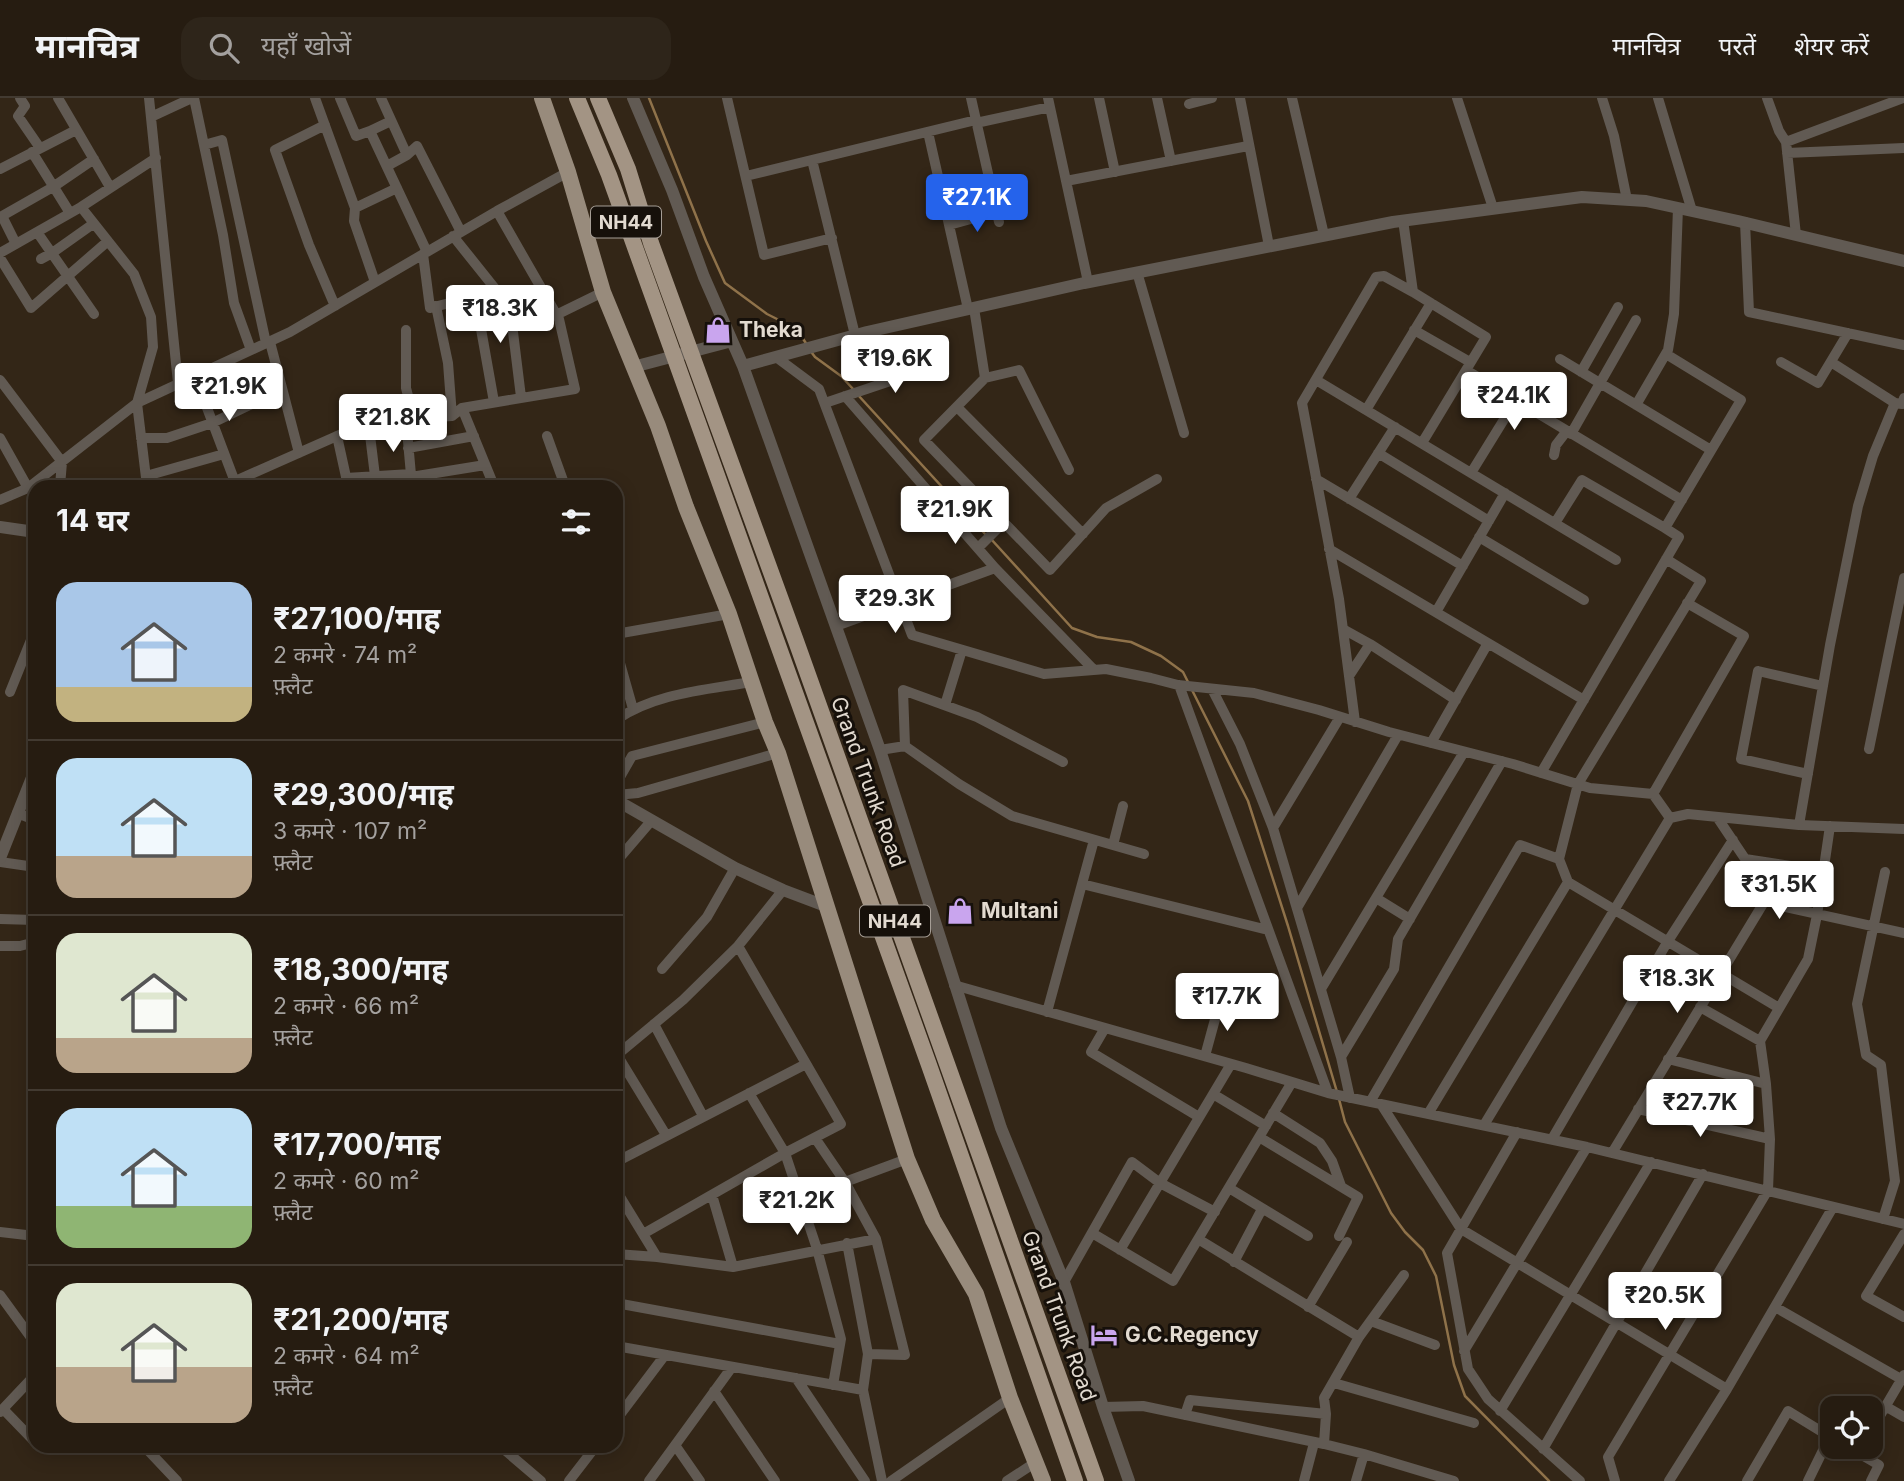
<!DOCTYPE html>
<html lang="hi">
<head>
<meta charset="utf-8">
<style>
  body { margin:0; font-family:Inter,"Noto Sans Devanagari",sans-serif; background:#2e251a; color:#f1f3f6; height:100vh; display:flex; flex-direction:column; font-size:26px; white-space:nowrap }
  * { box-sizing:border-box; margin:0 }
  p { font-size:23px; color:#a4a19f }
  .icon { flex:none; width:38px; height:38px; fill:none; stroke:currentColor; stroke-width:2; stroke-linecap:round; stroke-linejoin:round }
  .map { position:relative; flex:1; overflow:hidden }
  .side { position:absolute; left:28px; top:382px; width:595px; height:973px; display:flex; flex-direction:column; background:#261c11; border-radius:21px; box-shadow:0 4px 18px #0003,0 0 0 2px #423a31 }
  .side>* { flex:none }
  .buttons { position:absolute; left:1820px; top:1298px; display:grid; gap:14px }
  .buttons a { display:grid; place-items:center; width:63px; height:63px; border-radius:14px; background:#261c11; box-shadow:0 4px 18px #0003,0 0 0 2px #423a31; font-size:35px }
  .price { position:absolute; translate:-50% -60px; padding:0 16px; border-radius:7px; background:#fff; color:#222; font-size:23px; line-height:46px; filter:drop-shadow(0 2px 4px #0008) }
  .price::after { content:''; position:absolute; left:50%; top:42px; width:21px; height:16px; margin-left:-10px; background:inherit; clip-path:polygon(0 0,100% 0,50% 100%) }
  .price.on { background:#2563eb; color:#fff }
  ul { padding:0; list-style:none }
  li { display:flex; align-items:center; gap:21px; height:175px; padding:0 28px }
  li+li { border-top:2px solid #423a31 }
  li span { display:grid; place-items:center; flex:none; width:196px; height:140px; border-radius:21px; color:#555 }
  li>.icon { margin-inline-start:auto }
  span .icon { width:84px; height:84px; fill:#fffc; stroke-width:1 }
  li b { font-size:30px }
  h2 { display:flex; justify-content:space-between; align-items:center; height:84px; padding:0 28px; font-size:30px }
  header { display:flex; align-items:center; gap:42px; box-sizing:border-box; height:98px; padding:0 35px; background:#261c11; border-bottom:2px solid #423a31 }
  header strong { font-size:33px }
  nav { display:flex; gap:38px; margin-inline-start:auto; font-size:24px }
  .search { width:490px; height:63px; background:#2e251a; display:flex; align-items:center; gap:18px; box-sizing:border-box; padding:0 24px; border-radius:21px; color:#a4a19f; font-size:26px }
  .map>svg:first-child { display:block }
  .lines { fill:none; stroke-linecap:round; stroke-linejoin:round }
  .stream { stroke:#8f724a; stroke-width:2.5 }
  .minor { stroke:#615a53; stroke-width:10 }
  .tertiary { stroke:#615a53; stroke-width:12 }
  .primary { stroke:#988b7c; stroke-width:16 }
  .trunk { stroke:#a39484; stroke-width:16 }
  .labels { text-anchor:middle; stroke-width:6; stroke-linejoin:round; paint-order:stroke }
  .shield { fill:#16100a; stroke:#a59d95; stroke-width:2 }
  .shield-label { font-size:19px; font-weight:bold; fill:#e2dad0 }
  .poi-label { font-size:21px; font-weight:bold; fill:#e2dad0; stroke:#16100a; text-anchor:start }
  .street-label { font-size:21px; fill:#e2dad0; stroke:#16100a }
</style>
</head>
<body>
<header>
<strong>मानचित्र</strong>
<div class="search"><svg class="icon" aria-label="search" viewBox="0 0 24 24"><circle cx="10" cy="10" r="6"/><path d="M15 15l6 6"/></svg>यहाँ खोजें</div>
<nav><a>मानचित्र</a><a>परतें</a><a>शेयर करें</a></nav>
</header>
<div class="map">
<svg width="1904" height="1383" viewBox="0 0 1904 1383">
  <rect width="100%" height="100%" fill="#332617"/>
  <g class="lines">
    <path class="stream" d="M 649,0 L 706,143 L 725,185 L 767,216 L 797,231 L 807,247
      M 812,255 L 815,259 L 841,278 L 854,292
      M 858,297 L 986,437
      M 991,441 L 1072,530 L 1097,539 L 1131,544 L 1161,558 L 1183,574 L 1188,584
      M 1191,590 L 1248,703 L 1288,828 L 1337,994
      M 1339,1001 L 1345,1024 L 1391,1115 L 1405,1134 L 1423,1152 L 1436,1178 L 1454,1267 L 1465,1298 L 1549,1383"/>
    <path class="minor" d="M 20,0 L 25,8 L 18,18 L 40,50
      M 58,0 L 110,89
      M 149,0 L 178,285
      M 194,0 L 223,137 L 234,205 L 251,252
      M 315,0 L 355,110 L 397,90
      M 340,0 L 356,38 L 370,33 L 427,154
      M 381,0 L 407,57
      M 727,0 L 764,157 L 832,140
      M 971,0 L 999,124
      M 1048,0 L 1088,184
      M 1099,0 L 1115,74
      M 1157,0 L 1171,63
      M 1240,0 L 1269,148
      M 1292,0 L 1324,137
      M 1457,0 L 1493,110
      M 1602,0 L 1614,38 L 1627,102
      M 1658,0 L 1692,113
      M 1767,0 L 1779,33 L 1786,44
      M 1189,6 L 1212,0
      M 151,19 L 192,0
      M 976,25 L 1050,9
      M 325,27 L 275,52 L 309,147 L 335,208
      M 370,33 L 391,23
      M 928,34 L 968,211
      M 204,47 L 222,42 L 266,245
      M 32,54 L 70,115
      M 1787,55 L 1904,50
      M 812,62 L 855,237
      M 387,68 L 407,57 L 417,48 L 461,134
      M 0,71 L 76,32
      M 746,78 L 976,22
      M 1066,83 L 1248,48
      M 81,109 L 134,176 L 151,219 L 153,249 L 137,305 L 147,388
      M 355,110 L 354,123 L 375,184
      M 1403,122 L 1413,194 L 1486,239 L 1422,345
      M 1745,124 L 1749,214 L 1904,247
      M 949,127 L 996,114
      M 37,134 L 94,216
      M 1796,137 L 1786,44 L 1903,0
      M 453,138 L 505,203 L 513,234 L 521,299
      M 16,146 L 2,118 L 53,89 L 94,61
      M 0,155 L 81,109 L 156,60
      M 423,156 L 430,210 L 496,193
      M 0,160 L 31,210 L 108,143
      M 41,161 L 52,155 L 93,126
      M 1137,174 L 1184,335
      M 469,201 L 481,231 L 494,304
      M 436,208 L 448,265 L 452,318
      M 974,210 L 985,280 L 924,342 L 1050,472 L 1106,410 L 1157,381
      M 556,217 L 603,194
      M 406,232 L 406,290 L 414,321
      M 1414,232 L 1470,264
      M 270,244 L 299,355
      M 776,259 L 819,291 L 912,537 L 1044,576 L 1106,571 L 1151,580 L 1178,587 L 1254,595 L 1319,612 L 1389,634 L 1513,666 L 1590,690 L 1653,696 L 1670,720
      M 1560,261 L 1711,352
      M 1781,264 L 1818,285 L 1848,235
      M 1831,264 L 1895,305 L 1902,306 L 1904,300
      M 1466,272 L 1682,402
      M 1581,274 L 1618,209
      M 195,278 L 235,384
      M 985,280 L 1019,272 L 1069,372
      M 0,282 L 62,364 L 60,388
      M 1316,282 L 1616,462
      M 845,298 L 995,470 L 1094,572
      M 203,299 L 277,272
      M 825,305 L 914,275
      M 1636,307 L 1668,252 L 1674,216 L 1678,110
      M 957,309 L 1083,436
      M 462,310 L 494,388
      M 1366,312 L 1431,205
      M 406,321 L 412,388
      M 369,329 L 375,378
      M 1571,336 L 1636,222
      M 337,338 L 348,388
      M 547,338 L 565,388
      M 0,340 L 28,390
      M 141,340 L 167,340 L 212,325 L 258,303 L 284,299
      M 408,350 L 474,338
      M 1378,355 L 1489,423
      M 1554,357 L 1556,347 L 1566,334
      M 1471,375 L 1516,302
      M 146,378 L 224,356
      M 382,378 L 383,388
      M 411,379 L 485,367
      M 346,380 L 411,376
      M 1316,381 L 1463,468
      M 224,388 L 346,334 L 406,321 L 452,318 L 462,310 L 575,291 L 559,221 L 497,113
      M 1349,401 L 1395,329
      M 0,402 L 28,390 L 137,305 L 290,234 L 497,113 L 568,74
      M 1555,425 L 1582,382 L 1665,430
      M 1479,439 L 1584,502
      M 978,450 L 1004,424
      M 1329,451 L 1584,602
      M 1436,514 L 1505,395
      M 836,528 L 995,470
      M 1343,531 L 1370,546
      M 616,536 L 729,516
      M 616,551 L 633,611
      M 1349,578 L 1370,546 L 1456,602
      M 1179,587 L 1328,995
      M 1212,591 L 1240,646 L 1273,730 L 1341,959 L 1350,1000
      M 10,594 L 35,532
      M 945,607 L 962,552
      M 616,622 C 655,595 706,592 751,584
      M 1355,624 L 1339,501 L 1302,305 L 1376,179 L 1384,178 L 1413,194
      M 1431,645 L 1488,545
      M 1869,651 L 1904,480
      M 880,652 L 905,648
      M 1063,664 L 977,619 L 903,592 L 905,648 L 959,686 L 1012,718 L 1144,756
      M 1541,675 L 1679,439 L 1665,430 L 1741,302 L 1666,256
      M 1808,676 L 1741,661 L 1758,573 L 1823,588
      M 616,686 L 632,658 L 765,624
      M 1653,696 L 1744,538 L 1687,505
      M 616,697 L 638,695 L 778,655
      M 17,715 L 35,722
      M 1717,719 L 1776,807 L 1904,835
      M 1799,727 L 1830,547 L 1858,408 L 1873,358 L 1895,305
      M 1273,730 L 1340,619
      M 1113,747 L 1123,708
      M 1745,761 L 1823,773
      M 0,764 L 35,769
      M 616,764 L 652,722
      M 1568,784 L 1779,910
      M 1082,786 L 1264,831
      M 1376,800 L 1410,821
      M 1297,810 L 1398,637
      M 0,821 L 35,822
      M 0,848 L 20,848 L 35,844
      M 662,871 L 707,819 L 735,770
      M 954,887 L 1246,970 L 1328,995 L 1587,1049 L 1904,1126
      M 1321,891 L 1464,654
      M 1700,909 L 1760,943
      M 1047,914 L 1094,742
      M 654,926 L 703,1018
      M 1105,930 L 1091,954 L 1199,1019
      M 616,955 L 666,1037
      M 617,957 L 683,902 L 738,848 L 783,792
      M 1205,958 L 1220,903
      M 1341,959 L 1394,871 L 1398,841 L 1502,663
      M 1668,961 L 1766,986
      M 749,995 L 785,1055 L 817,1151 L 841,1241 L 833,1287
      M 1213,996 L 1266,1028
      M 1370,1004 L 1520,747 L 1559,761
      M 1381,1006 L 1461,1131 L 1727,1291
      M 1638,1011 L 1770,1041
      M 1273,1015 L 1320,1045 L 1332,1063 L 1341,1088
      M 1428,1016 L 1568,784 L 1559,761 L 1578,686 L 1701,483 L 1666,461
      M 1484,1027 L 1670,720 L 1688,716 L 1799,727 L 1904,731
      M 1517,1034 L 1447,1155 L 1468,1271 L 1488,1301 L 1580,1383
      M 1259,1039 L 1358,1099 L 1339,1138
      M 815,1040 L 845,1084 L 876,1141 L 905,1257 L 868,1256
      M 1552,1041 L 1668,843 L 1733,742
      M 1612,1055 L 1769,796
      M 616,1064 L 806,966
      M 845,1084 L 907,1061
      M 1229,1090 L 1308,1138
      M 616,1092 L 657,1159
      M 712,1097 L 733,1169
      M 1883,1121 L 1895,1083 L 1881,967 L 1866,957 L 1857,906 L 1885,774
      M 0,1134 L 35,1138
      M 1092,1135 L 1173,1183 L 1292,984
      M 643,1136 L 785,1055 L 841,1026 L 738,848
      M 1904,1136 L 1866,1198 L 1904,1219
      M 1198,1141 L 1359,1239
      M 847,1145 L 868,1256 L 863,1292 L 882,1383
      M 1120,1152 L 1231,966
      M 616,1156 L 657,1159 L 733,1169 L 876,1141
      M 1234,1164 L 1262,1111
      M 1064,1184 L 1132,1064 L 1160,1085 L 1215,1114
      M 0,1197 L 35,1245
      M 616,1205 L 840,1246
      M 1308,1209 L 1347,1144
      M 1775,1209 L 1901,1281
      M 1371,1223 L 1435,1247
      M 616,1248 L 863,1292
      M 1464,1253 L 1587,1049
      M 796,1280 L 865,1383
      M 1334,1285 L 1474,1325
      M 714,1293 L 775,1383
      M 1885,1308 L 1904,1319
      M 1103,1309 L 1143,1308 L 1324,1346 L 1364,1356 L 1454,1383
      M 3,1311 L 35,1344
      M 1500,1313 L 1651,1064
      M 0,1314 L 35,1277
      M 1185,1317 L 1190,1302 L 1326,1316
      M 616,1322 L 665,1257
      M 1871,1333 L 1904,1277
      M 1324,1346 L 1326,1316 L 1324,1300 L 1359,1239 L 1404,1177
      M 675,1347 L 700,1383
      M 144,1348 L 177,1383
      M 500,1348 L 541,1383
      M 1848,1349 L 1879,1367 L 1871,1383
      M 1543,1351 L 1703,1076
      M 569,1383 L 596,1348
      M 649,1383 L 732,1269
      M 891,1383 L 1010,1300
      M 1007,1383 L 1036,1364
      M 1304,1383 L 1314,1345
      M 1356,1383 L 1364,1356
      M 1615,1383 L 1608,1359 L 1768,1092 L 1770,1041 L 1766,986 L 1760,943 L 1808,861 L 1817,817 L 1830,728
      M 1669,1383 L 1727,1291 L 1833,1109
      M 1747,1383 L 1788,1313 L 1832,1340
      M 1808,1383 L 1830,1338"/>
    <path class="tertiary" d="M 633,0 L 672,92 L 704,179 L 743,268 L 880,652 L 1001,1030 L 1064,1184 L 1103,1309 L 1129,1383
      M 743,268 L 867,234 L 1084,185 L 1393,124 L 1582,99 L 1646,103 L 1738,123 L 1904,163
      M 633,269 L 732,243
      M 0,429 L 35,434
      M 616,702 L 735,770 L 783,792 L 828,809
      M 0,760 L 35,672"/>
    <path class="primary" d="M 542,0 L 568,74 L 603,194 L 658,328 L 686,409 L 729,516 L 765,624 L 778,655 L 907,1061 L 933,1122 L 976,1196 L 1010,1300 L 1043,1383"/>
    <path class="trunk" d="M 577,0 L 609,77 L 929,967 L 1075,1383
      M 598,0 L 628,71 L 651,145 L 796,543 L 1096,1383"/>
  </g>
  <defs>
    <symbol id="shop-bare" viewBox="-9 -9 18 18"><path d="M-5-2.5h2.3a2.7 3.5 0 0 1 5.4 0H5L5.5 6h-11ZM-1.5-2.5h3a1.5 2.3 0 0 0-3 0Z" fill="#c9a5ee" stroke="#16100a" stroke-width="2.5" paint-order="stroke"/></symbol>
    <symbol id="hotel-bare" viewBox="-9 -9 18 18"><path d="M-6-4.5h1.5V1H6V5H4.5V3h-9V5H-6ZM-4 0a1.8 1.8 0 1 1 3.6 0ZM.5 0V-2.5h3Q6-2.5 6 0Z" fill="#c9a5ee" stroke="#16100a" stroke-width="2.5" paint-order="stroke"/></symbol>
  </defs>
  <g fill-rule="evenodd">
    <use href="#shop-bare" x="699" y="213" width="38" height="38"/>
    <use href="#shop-bare" x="941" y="794" width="38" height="38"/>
    <use href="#hotel-bare" x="1085" y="1218" width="38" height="38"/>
  </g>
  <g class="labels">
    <g class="shield">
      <rect x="591" y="108.5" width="70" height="31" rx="5"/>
      <rect x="860" y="807.5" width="70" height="31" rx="5"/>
    </g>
    <g class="shield-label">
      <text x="626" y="131">NH44</text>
      <text x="895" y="830">NH44</text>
    </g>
    <g class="poi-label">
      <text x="739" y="239">Theka</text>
      <text x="981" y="820">Multani</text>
      <text x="1125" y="1244">G.C.Regency</text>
    </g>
    <g class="street-label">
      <text transform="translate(868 684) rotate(70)" y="7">Grand Trunk Road</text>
      <text transform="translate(1059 1218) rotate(70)" y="7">Grand Trunk Road</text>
    </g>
  </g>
</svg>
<div class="buttons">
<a><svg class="icon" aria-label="locate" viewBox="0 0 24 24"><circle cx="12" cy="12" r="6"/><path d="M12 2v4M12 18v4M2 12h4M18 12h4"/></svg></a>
</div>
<b class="price on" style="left:977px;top:136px">₹27.1K</b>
<b class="price" style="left:500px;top:247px">₹18.3K</b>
<b class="price" style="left:895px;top:297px">₹19.6K</b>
<b class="price" style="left:229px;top:325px">₹21.9K</b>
<b class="price" style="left:1514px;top:334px">₹24.1K</b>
<b class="price" style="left:393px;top:356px">₹21.8K</b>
<b class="price" style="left:955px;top:448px">₹21.9K</b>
<b class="price" style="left:895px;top:537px">₹29.3K</b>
<b class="price" style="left:1779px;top:823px">₹31.5K</b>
<b class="price" style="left:1677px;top:917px">₹18.3K</b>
<b class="price" style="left:1227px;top:935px">₹17.7K</b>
<b class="price" style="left:1700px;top:1041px">₹27.7K</b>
<b class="price" style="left:797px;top:1139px">₹21.2K</b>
<b class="price" style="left:1665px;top:1234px">₹20.5K</b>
<section class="side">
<h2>14 घर<svg class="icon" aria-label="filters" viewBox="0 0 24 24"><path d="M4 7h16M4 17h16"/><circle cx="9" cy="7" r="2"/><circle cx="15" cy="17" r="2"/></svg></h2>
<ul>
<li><span style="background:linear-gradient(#a9c7e8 75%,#c2b280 0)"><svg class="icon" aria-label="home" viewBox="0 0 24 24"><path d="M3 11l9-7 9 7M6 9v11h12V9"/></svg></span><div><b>₹27,100/माह</b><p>2 कमरे · 74 m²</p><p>फ़्लैट</p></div></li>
<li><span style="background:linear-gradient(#bfe0f5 70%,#b9a48a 0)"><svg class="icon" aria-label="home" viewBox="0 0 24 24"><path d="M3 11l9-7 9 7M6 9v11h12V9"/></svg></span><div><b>₹29,300/माह</b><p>3 कमरे · 107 m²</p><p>फ़्लैट</p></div></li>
<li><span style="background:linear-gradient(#dfe7d0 75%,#b9a48a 0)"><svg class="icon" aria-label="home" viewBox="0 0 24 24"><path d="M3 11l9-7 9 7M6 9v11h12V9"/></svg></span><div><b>₹18,300/माह</b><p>2 कमरे · 66 m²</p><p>फ़्लैट</p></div></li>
<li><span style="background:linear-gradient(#bfe0f5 70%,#8fb573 0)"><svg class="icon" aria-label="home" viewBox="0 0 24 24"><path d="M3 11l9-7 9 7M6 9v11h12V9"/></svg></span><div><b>₹17,700/माह</b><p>2 कमरे · 60 m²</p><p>फ़्लैट</p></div></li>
<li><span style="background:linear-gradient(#dfe7d0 60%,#b9a48a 0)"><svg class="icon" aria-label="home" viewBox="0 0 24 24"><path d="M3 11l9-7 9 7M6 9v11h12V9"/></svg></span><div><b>₹21,200/माह</b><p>2 कमरे · 64 m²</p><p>फ़्लैट</p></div></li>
</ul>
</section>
</div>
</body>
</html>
